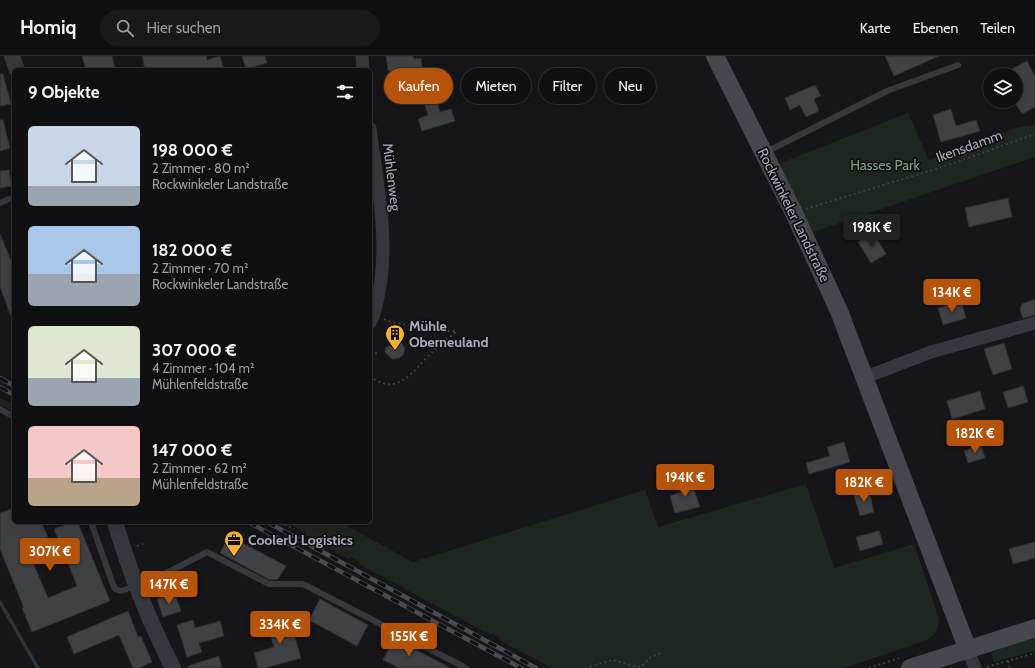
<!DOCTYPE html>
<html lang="de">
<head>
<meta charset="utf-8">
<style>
  body { margin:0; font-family:Cabin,sans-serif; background:#19191b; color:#f1f3f6; height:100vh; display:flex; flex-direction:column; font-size:15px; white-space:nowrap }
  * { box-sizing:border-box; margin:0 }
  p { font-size:13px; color:#9c9d9f }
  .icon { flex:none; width:22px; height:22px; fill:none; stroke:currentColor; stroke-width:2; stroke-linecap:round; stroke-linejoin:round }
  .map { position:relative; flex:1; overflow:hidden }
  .drawer { position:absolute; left:12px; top:12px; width:360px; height:456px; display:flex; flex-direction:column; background:#101012; border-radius:6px; box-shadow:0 4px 16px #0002,0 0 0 1px #303032 }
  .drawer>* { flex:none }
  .banner { position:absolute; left:384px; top:12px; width:380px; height:36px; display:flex; gap:8px }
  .buttons { position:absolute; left:983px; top:12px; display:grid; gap:8px }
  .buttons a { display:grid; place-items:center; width:40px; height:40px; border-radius:50%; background:#101012; box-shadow:0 4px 16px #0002,0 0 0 1px #303032; font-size:20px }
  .price { position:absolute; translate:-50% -34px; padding:0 9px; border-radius:4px; background:#b45309; color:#fff; font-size:13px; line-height:26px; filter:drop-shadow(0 1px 2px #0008) }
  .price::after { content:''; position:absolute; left:50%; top:24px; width:12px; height:9px; margin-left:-6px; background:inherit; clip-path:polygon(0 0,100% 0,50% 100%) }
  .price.current { background:#222; color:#fff }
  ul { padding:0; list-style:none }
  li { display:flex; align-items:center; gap:12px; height:100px; padding:0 16px }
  li span { display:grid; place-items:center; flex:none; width:112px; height:80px; border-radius:6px; color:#555 }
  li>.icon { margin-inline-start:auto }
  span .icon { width:48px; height:48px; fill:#fffc; stroke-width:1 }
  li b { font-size:17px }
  h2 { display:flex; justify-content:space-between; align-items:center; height:48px; padding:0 16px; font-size:17px }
  .chip { padding:0 14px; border-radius:18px; background:#101012; box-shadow:0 4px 16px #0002,0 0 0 1px #303032; font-size:14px; line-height:36px }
  .chip.current { background:#b45309; color:#fff }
  header { display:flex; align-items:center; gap:24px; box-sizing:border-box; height:56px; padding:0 20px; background:#101012; border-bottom:1px solid #303032 }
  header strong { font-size:19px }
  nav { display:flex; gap:22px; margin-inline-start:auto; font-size:14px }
  .search { width:280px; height:36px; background:#19191b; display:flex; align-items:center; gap:10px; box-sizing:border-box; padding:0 14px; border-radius:22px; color:#9c9d9f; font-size:15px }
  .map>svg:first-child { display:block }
  .green { fill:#1e261f }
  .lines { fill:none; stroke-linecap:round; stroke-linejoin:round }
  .stream { stroke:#2c353c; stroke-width:3.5 }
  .building { fill:#404145; stroke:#303034 }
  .path { stroke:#3d3f44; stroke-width:2; stroke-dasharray:2 3; stroke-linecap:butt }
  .service { stroke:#37383d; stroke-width:6 }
  .minor { stroke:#37383d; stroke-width:13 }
  .tertiary { stroke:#37383d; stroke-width:16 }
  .secondary { stroke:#45474d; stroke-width:18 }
  .rail-casing { stroke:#4a4c52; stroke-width:4.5 }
  .rail { stroke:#111113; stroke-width:3; stroke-dasharray:9; stroke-linecap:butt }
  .labels { text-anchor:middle; stroke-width:3.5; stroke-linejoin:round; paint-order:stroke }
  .street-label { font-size:14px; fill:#a8adb8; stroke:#111113 }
  .park-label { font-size:14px; fill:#7fa381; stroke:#111113 }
  .poi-label { font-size:14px; font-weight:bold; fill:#a8adb8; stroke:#111113; text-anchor:start }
</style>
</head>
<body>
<header>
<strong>Homiq</strong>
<div class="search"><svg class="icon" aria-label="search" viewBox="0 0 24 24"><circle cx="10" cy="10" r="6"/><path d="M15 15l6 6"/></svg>Hier suchen</div>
<nav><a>Karte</a><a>Ebenen</a><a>Teilen</a></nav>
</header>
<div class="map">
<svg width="1035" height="612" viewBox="0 0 1035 612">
  <rect width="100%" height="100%" fill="#161618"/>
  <path class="green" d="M 908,57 L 929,104 L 1019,71 L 1035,69 L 1035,101 L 813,176 L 778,108 Z
    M 0,342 L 14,349 L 14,356 L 0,349 Z
    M 806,428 L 834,512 L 914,488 L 939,563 C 939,573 935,579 927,584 L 844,612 L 552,612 L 499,584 L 500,582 L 492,577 L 490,579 L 359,508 L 360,506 L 351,501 L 349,503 L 305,479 L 306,477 L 285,466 L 340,466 L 413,506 L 645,434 L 658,471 Z
    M 1035,576 L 1035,595 L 994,606 L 991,597 Z"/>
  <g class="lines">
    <path class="stream" d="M 0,546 L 38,612"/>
  </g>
  <path class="building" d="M 82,0 L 112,0 L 115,11 L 105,14 L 86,14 Z
    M 142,0 L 206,0 L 207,4 L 220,0 L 224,14 L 145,14 Z
    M 242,0 L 265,0 L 267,7 L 246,13 Z
    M 386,0 L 412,0 L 415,3 L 421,2 L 423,20 L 400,23 L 388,14 Z
    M 885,0 L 939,0 L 894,20 Z
    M 1027,5 L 1035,21 L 1035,51 L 1022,58 L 1016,48 L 1016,19 L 1001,19 Z
    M 0,18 L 3,18 L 11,48 L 0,50 Z
    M 815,29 L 821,40 L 814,43 L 819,55 L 806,61 L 800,49 L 790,54 L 785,42 Z
    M 433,32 L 440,56 L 451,53 L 455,65 L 422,75 L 418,63 L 428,59 L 421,36 Z
    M 951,53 L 956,70 L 976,64 L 980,75 L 941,86 L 933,59 Z
    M 0,64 L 3,64 L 10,92 L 0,95 Z
    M 9,114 L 12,130 L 0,132 L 0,115 Z
    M 1008,142 L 1012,161 L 969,171 L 965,152 Z
    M 873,176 L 886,198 L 871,207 L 858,186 Z
    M 0,178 L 14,212 L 14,217 L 11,218 L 14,226 L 13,266 L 0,231 Z
    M 1035,243 L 1035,259 L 1023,262 L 1020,254 L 1022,248 Z
    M 961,245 L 966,262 L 943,269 L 938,252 Z
    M 399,283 L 405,293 L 403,299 L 399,302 L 392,303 L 385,296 L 386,291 L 394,289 Z
    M 1004,287 L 1012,313 L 993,319 L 984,293 Z
    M 1023,330 L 1028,346 L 1008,352 L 1003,336 Z
    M 980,335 L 985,353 L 952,363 L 947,345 Z
    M 844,386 L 850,406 L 809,418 L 806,407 L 830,400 L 827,391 Z
    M 981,389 L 985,402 L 968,407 L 964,395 Z
    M 691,425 L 700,451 L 675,457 L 670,440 L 681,436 L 679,428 Z
    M 869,435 L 874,456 L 860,460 L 854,439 Z
    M 14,452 L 14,466 L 41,466 L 48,481 L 26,490 L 48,542 L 77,530 L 54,473 L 72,466 L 73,469 L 78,467 L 110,545 L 32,576 L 22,552 L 24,552 L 0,493 L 0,457 Z
    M 879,475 L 883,488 L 860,495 L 856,481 Z
    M 229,480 L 286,510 L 278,523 L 270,524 L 220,497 Z
    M 1035,486 L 1035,502 L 1013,508 L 1009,493 Z
    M 174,536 L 181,555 L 163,561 L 157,543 Z
    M 320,543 L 368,569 L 357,590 L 309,564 Z
    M 128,555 L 138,581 L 141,580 L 152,606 L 139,612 L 133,612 L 119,579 L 74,598 L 67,581 Z
    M 295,561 L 298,573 L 293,574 L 301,602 L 265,612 L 258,612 L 254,597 L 274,591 L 268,568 Z
    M 193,564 L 195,572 L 220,565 L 224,580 L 199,587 L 202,596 L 187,601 L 177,569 Z
    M 394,582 L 450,612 L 399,612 L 383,604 Z
    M 219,600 L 222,612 L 188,612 L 188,610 Z"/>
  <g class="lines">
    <path class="path" d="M 806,153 L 948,109 L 1035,78
      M 384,263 C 392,268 401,267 409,269 C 426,272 439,276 456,275
      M 370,298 L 379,297
      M 370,320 C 398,343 415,312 433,295 C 441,288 449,282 457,275
      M 280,466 L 294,473
      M 137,490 L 143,488
      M 1008,605 L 1010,612
      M 987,611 L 1035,597
      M 585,612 L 613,604 L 637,611 L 642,610 L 651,601 L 661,597
      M 869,612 L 899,602"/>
    <path class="service" d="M 766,96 L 887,35 L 958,9
      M 0,147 L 14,141
      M 0,353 L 14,361
      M 91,466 L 112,526 L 115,533 L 121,535 L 155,523 L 207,496 L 269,528 L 303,528 L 466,612"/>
    <path class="minor" d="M 362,0 L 363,14
      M 370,72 C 377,128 390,185 378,241 C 376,250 375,259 370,267
      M 866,321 L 931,296 L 1035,267
      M 968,594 L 975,612"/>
    <path class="tertiary" d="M 12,0 L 17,14
      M 115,466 C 130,517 149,565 173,612"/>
    <path class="secondary" d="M 715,0 L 794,157 L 839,255 L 968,594
      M 910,612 L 1035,572"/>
    <defs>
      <path id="rail" d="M 0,322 L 14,330
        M 0,331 L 14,339
        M 248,466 L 521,612
        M 267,466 L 536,612"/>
    </defs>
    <use href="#rail" class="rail-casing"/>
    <use href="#rail" class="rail"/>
  </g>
  <defs>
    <symbol id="building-pin" viewBox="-11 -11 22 30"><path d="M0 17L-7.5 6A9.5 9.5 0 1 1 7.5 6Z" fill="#f2b134" stroke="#111113"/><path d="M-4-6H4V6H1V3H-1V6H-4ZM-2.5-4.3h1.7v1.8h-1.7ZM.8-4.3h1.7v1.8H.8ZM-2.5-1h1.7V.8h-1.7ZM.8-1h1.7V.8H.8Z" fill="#111"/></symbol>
    <symbol id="office-pin" viewBox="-11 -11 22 30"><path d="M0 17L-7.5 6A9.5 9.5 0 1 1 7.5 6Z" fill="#f2b134" stroke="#111113"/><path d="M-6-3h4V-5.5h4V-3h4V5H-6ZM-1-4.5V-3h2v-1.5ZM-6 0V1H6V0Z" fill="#111"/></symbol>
  </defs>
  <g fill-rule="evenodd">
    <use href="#building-pin" x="384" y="267" width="22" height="30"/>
    <use href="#office-pin" x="223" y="473" width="22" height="30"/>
  </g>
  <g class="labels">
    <g class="street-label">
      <text transform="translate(969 90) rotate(-20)" y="5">Ikensdamm</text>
      <text transform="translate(392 121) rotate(83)" y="5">Mühlenweg</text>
      <text transform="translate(794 159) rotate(64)" y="5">Rockwinkeler Landstraße</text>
    </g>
    <g class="park-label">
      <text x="885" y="114">Hasses Park</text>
    </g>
    <g class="poi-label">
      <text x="409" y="275">Mühle<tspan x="409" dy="16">Oberneuland</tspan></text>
      <text x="248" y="489">CoolerU Logistics</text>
    </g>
  </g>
</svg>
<div class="buttons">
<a><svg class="icon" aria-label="layers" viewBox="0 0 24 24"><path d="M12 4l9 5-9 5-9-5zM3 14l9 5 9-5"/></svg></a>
</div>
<b class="price current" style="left:872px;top:192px">198K €</b>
<b class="price" style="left:952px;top:257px">134K €</b>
<b class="price" style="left:975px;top:398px">182K €</b>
<b class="price" style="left:685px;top:442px">194K €</b>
<b class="price" style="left:864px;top:447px">182K €</b>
<b class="price" style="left:50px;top:516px">307K €</b>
<b class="price" style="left:169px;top:549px">147K €</b>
<b class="price" style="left:280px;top:589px">334K €</b>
<b class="price" style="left:409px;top:601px">155K €</b>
<div class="banner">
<a class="chip current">Kaufen</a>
<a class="chip">Mieten</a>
<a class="chip">Filter</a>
<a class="chip">Neu</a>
</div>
<section class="drawer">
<h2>9 Objekte<svg class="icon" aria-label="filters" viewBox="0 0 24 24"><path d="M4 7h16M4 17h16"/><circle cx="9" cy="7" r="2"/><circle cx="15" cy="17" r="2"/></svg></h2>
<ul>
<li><span style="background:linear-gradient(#c9d6e8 75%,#9aa5b1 0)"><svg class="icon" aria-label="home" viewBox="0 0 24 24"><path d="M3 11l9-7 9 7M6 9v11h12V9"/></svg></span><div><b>198 000 €</b><p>2 Zimmer · 80 m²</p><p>Rockwinkeler Landstraße</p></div></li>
<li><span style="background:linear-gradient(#a9c7e8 60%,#9aa5b1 0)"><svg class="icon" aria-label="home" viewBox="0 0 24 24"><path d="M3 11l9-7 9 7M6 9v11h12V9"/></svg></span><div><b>182 000 €</b><p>2 Zimmer · 70 m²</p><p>Rockwinkeler Landstraße</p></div></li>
<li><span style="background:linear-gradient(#dfe7d0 65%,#9aa5b1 0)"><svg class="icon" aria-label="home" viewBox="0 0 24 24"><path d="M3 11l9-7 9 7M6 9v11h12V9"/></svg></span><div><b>307 000 €</b><p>4 Zimmer · 104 m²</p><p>Mühlenfeldstraße</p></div></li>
<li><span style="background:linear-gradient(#f6c9c9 65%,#b9a48a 0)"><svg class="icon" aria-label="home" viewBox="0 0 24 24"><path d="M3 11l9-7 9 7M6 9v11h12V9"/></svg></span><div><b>147 000 €</b><p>2 Zimmer · 62 m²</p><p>Mühlenfeldstraße</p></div></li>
</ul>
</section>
</div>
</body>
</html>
